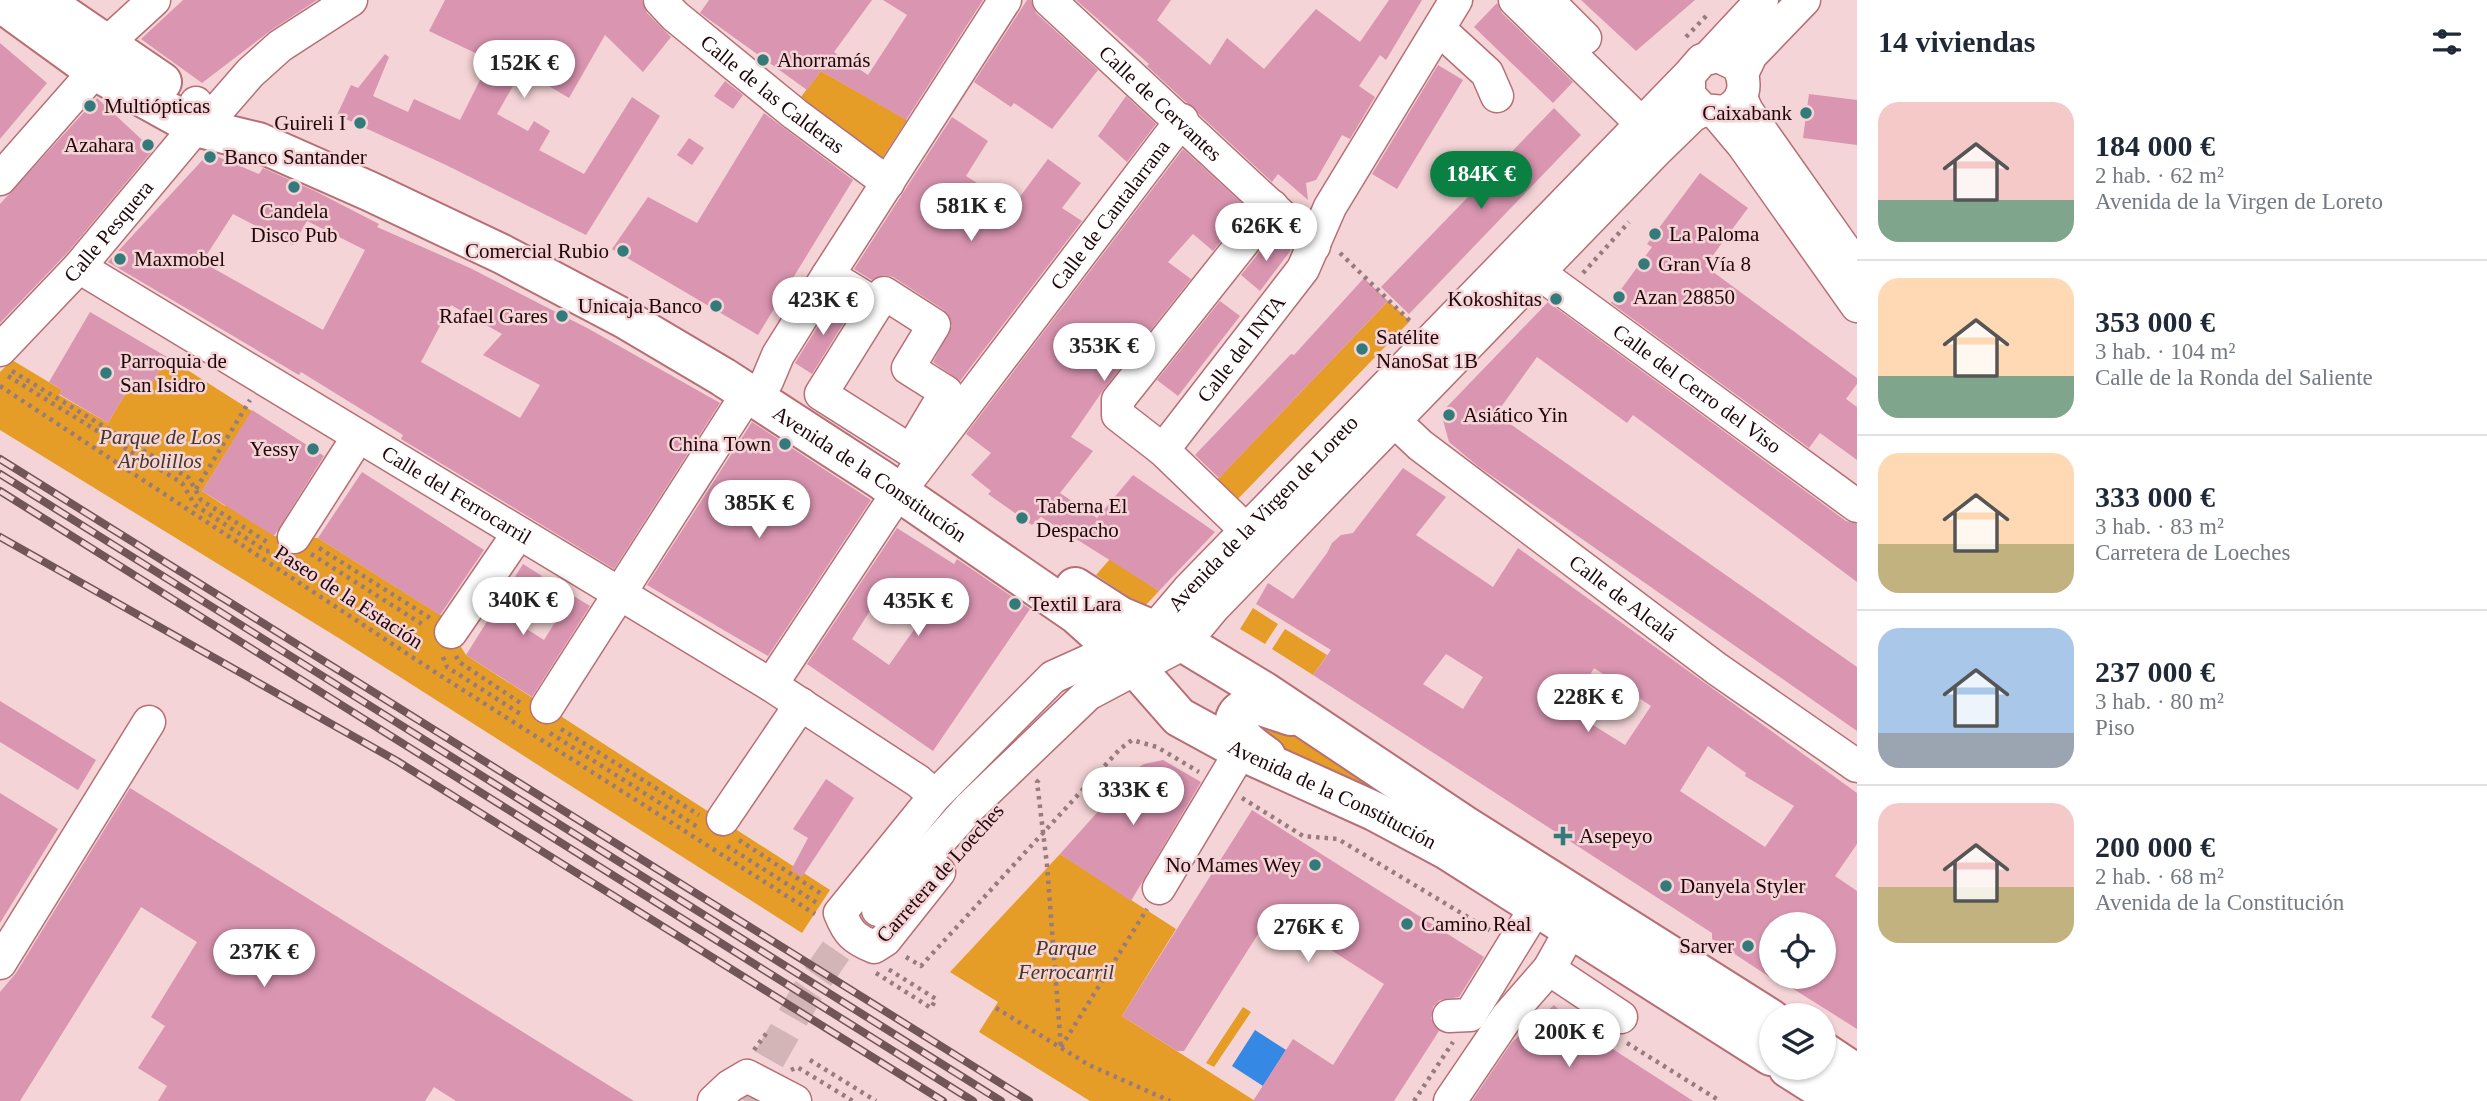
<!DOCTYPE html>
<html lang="es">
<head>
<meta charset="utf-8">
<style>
  body { margin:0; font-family:"Times New Roman",serif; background:#f2f2f3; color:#1f2937; height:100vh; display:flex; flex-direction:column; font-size:26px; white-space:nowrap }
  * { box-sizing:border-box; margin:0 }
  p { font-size:23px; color:#747a83 }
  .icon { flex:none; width:38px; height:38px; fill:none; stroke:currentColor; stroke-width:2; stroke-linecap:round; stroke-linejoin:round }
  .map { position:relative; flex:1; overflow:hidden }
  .side { display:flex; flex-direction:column; background:#fff; width:630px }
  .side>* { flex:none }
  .tools { position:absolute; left:1759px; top:912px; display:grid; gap:14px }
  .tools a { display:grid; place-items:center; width:77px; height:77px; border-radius:50%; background:#fff; box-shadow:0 2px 5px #0004; font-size:35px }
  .price { position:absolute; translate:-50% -60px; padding:0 16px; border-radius:24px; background:#fff; color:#222; font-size:23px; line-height:46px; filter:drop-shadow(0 2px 4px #0008) }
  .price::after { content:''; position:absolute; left:50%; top:42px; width:21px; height:16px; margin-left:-10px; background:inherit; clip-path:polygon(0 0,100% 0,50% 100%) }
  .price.active { background:#0b8043; color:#fff }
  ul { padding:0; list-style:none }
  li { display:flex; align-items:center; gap:21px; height:175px; padding:0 21px }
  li+li { border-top:2px solid #e0e1e3 }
  li span { display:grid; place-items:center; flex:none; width:196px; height:140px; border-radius:21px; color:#555 }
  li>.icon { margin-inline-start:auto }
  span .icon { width:84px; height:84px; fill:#fffc; stroke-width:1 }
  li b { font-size:30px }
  h2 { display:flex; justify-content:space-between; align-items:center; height:84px; padding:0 21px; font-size:30px }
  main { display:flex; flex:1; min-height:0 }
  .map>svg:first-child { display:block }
  .green { fill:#e59d27 }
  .water { fill:#3588e4 }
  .building { fill:#da95b1; fill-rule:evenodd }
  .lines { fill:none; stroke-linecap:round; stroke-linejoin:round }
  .minor-tunnel { stroke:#d4b5b7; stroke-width:32; stroke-dasharray:32 16; stroke-linecap:butt }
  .minor-casing { stroke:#b66f75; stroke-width:35 }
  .major-casing { stroke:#b66f75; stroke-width:42 }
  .path { stroke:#987b7e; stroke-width:4.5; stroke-dasharray:3.5 5; stroke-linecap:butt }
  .minor { stroke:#fff; stroke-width:32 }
  .major { stroke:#fff; stroke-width:38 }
  .rail-casing { stroke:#715558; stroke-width:8 }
  .rail { stroke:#f4d4d6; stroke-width:5; stroke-dasharray:16; stroke-linecap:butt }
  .poi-dot { fill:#327b7a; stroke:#f4d4d6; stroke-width:2.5 }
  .labels { text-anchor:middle; stroke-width:5; stroke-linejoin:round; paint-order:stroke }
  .poi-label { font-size:21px; fill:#20060a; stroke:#f4d4d6; text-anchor:start }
  .street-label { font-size:21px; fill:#20060a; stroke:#f4d4d6 }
  .park-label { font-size:21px; font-style:italic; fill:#453723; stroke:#f4d4d6 }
</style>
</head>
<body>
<main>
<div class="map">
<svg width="1857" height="1101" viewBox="0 0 1857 1101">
  <rect width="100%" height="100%" fill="#f4d4d6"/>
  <path class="green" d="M 821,71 L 907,120 L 881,160 L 797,102 Z
    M 1388,301 L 1410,321 L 1233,504 L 1215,482 Z
    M 167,357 L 252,411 L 202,491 L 225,506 L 236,489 L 274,536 L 318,538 L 442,616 L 466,655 L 830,890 L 802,933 L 337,637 L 0,430 L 0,372 L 12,360 L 62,390 L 59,395 L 108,423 L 133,381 L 148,390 Z
    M 1110,559 L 1159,591 L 1144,607 L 1096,575 Z
    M 1253,608 L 1278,624 L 1265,644 L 1240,629 Z
    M 1285,629 L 1327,655 L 1313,675 L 1272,649 Z
    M 1265,717 L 1443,826 L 1292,759 L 1246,720 Z
    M 1060,854 L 1176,929 L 1122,1016 L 1255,1101 L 1090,1101 L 979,1032 L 998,1002 L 950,972 Z
    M 1243,1007 L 1251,1012 L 1214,1067 L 1206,1063 Z"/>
  <path class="water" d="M 1255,1030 L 1286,1050 L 1263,1086 L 1232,1066 Z"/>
  <path class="building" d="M 183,0 L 317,0 L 270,31 L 202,83 L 141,39 Z
    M 445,0 L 642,0 L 647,13 L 671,37 L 643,72 L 605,35 L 569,98 L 522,70 L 497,114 L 528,131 L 534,121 L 550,131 L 539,150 L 584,174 L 632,97 L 660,116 L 586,235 L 446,165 L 337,115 L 351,85 L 358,88 L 385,54 L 389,57 L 373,96 L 408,112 L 414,99 L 460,120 L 490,60 L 429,31 Z
    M 709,0 L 872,0 L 834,52 L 868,75 L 907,15 L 883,0 L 983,0 L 906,120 L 821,71 L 807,90 L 700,13 Z
    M 1027,0 L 1031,0 L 1036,13 L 1098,70 L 1052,129 L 1014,103 L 1011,107 L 974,82 Z
    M 1076,0 L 1171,0 L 1157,20 L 1210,65 L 1227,38 L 1264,69 L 1316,9 L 1360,42 L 1389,0 L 1422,0 L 1386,60 L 1380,55 L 1359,86 L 1375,97 L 1350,139 L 1342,135 L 1316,180 L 1306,183 L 1308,200 L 1278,174 L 1272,182 L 1147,66 L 1149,64 Z
    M 1581,0 L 1695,0 L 1636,51 Z
    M 1497,3 L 1502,13 L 1573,82 L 1553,103 L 1474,27 Z
    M 0,43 L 47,83 L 0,139 Z
    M 1438,65 L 1463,80 L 1397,189 L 1372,174 Z
    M 725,81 L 743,95 L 733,109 L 714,96 Z
    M 1809,94 L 1857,100 L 1857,145 L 1803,138 Z
    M 1126,96 L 1156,124 L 1127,162 L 1098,136 Z
    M 97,98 L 153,150 L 68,252 L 0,323 L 0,204 Z
    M 1554,108 L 1581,135 L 1409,314 L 1381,287 Z
    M 764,113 L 853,180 L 758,335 L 612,249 L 648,197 L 697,223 Z
    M 952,117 L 988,141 L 966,176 L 1013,206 L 1048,159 L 1081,183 L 1062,208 L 1082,221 L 960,381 L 933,362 L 952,326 L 944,310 L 893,277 L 884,275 L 872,280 L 854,269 Z
    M 689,138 L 704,148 L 692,165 L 677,155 Z
    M 1183,149 L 1247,208 L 1213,251 L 1193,234 L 1168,262 L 1191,279 L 1104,389 L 1071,437 L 1093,451 L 1060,493 L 1097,518 L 1133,475 L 1215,532 L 1159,591 L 1041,517 L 1032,525 L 988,494 L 991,491 L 971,475 L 991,453 L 966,434 Z
    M 209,153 L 259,174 L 263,168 L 315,191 L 379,224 L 377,227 L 470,268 L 589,329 L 720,403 L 614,569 L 401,439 L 403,435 L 301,372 L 299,375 L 108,262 ZM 233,214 L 293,245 L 307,221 L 365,250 L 323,330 L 202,262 ZM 451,305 L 502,334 L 483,355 L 540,385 L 520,418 L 421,362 Z
    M 1700,173 L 1748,208 L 1705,266 L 1857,378 L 1857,384 L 1846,399 L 1857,407 L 1857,460 L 1820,433 L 1809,448 L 1611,303 L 1652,247 L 1647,244 Z
    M 1274,234 L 1291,250 L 1260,291 L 1241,275 Z
    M 1364,278 L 1388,301 L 1219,478 L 1195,455 L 1291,354 L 1294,355 Z
    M 834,300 L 851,311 L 812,374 L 795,363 Z
    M 1220,301 L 1240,316 L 1178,396 L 1157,380 Z
    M 1548,302 L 1846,521 L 1857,524 L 1857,582 L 1633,415 L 1627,423 L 1537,357 L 1496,414 L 1857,667 L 1857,731 L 1479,467 L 1449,442 L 1441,413 Z
    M 90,312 L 167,357 L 148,390 L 133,381 L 108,423 L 59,394 L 62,390 L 49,382 Z
    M 252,410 L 324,456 L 274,536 L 202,491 Z
    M 752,422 L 871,500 L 768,656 L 647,585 Z
    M 1403,468 L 1446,497 L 1416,535 L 1493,587 L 1518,548 L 1857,793 L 1857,844 L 1835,876 L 1857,891 L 1857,1029 L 1773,976 L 1824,976 L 1824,924 L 1771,924 L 1771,978 L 1712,939 L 1712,933 L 1313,675 L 1331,650 L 1256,604 L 1268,583 L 1293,599 L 1327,553 L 1332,543 L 1341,535 L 1353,533 ZM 1446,654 L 1483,677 L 1463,709 L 1423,684 ZM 1594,668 L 1651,706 L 1625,745 L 1569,710 ZM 1708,746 L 1746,773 L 1745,776 L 1794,806 L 1765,847 L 1680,791 Z
    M 362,472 L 484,550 L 440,615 L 318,538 Z
    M 897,528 L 954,564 L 957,559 L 1030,609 L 933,751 L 807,664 ZM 878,598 L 918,624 L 889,665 L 852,639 Z
    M 523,564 L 542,576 L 514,621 L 544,640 L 572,595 L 590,606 L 532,697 L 466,655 Z
    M 0,701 L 96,760 L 78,790 L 0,742 Z
    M 1163,760 L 1201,782 L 1131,901 L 1060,854 L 1136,769 L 1144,764 Z
    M 826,779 L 854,798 L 802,877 L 791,870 L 808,838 L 793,829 Z
    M 130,788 L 634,1101 L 456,1101 L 434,1087 L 425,1101 L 158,1101 L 167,1086 L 138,1068 L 165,1026 L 151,1017 L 197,942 L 141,907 L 20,1101 L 0,1101 L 0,992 L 16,973 Z
    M 0,793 L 58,829 L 0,923 Z
    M 1252,810 L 1484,957 L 1459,997 L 1440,1000 L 1433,1007 L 1431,1018 L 1439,1031 L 1394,1101 L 1253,1101 L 1293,1039 L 1333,1065 L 1384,984 L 1272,912 L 1184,1051 L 1177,1051 L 1122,1016 Z
    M 1554,1005 L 1571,1022 L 1693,1101 L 1472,1101 L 1512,1042 Z"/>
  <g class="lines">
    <path class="minor-tunnel" d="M 745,1101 L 808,991 L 868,904"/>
    <defs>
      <g id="minor">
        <path id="s1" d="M 660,0 L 675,16 L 795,114 L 888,183"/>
        <path id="s2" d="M 1049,0 L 1314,246"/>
        <path d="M 1515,0 L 1641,123"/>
        <path d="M 1547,0 L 1585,38"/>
        <path d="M 1439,29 L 1487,73 L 1497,96"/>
        <path d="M 118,33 L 154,0"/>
        <path d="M 1709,57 L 1762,0"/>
        <path d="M 1742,74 L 1751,55 L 1804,0"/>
        <path d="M 1741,98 L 1747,111 L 1857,267"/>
        <path d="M 1716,113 L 1743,145 L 1857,306"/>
        <path d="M 218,134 L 217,111 L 250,73 L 280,46 L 351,0"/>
        <path d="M 0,179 L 95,71"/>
        <path id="s3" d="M 79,267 L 771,685 L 918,781 L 935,796"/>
        <path id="s4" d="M 1539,273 L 1857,506"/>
        <path d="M 828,275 L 877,305"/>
        <path d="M 884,293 L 934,325 L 908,368 L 946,392 L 911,451 L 821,394 Z"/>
        <path id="s5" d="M 0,350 L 79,267 L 196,127 L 196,103"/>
        <path d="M 767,381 L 778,355 L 828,275 L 1005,0"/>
        <path id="s6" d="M 1381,408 L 1420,445 L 1717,669 L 1857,766"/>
        <path id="s7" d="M 1163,450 L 1303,269 L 1330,207 L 1456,0"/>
        <path id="s8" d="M 912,475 L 1182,120"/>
        <path d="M 1246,530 L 1163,450 L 1118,415 L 1118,400 L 1272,206"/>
        <path d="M 294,537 L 358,437"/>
        <path d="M 451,632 L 518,534"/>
        <path id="s9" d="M 1144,650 L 1154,630 L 1188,590 L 1689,75 L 1702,60 L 1718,56 L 1737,65 C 1749,84 1744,103 1724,112 L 1703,110 L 1689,95 L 1689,75"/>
        <path d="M 771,685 L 899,491"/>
        <path d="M 547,707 L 748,393"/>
        <path d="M 723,819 L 801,704"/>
        <path d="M 939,872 L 885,940 L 874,947 C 854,939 848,933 840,913 L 935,796 L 1053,677 L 1093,659"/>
        <path d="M 1159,888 L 1241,751"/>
        <path d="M 878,910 L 970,807 L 1088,694 L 1184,643 L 1214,607 L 1655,152 L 1692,116 L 1703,110"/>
        <path d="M 0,963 L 149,722"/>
        <path d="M 1549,969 L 1621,1017"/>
        <path d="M 1449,1016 L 1470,1015 L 1537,906"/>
        <path d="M 714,1101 L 730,1086 L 747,1076 L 795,1101"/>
        <path d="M 1450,1101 L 1507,1017 L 1549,969 L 1572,928"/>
      </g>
      <g id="major">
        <path d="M 42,0 L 162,82"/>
        <path id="s10" d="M 0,2 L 95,71 L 196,127 L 258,142 L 369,191 L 502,254 L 625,319 L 723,377 L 880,479 L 1076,614 L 1136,668 L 1179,717 L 1241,751 L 1374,811 L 1447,850 L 1771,1056"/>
        <path d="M 1075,587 L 1120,616 L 1184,643 L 1265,692 L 1464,825 L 1771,1019"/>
        <path d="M 1266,756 C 1247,743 1213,717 1255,704 L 1291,716"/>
        <path d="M 1824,1052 L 1857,1074"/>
        <path d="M 1788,1068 L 1840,1101"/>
      </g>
    </defs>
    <use href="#minor" class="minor-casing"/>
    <use href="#major" class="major-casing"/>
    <path class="path" d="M 1686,37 L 1709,13
      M 1340,253 L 1410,321
      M 1583,273 L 1629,222
      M 12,371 L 189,478 L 201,500 L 270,544
      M 8,376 L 182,483 L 195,505 L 266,551 L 272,551
      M 0,386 L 441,676 L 815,914
      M 196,489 L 250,400
      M 319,548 L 430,618
      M 311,554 L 425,626
      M 456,656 L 459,662 L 522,704
      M 443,657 L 447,667 L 522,715
      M 561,729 L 699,815
      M 550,733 L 699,828
      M 1039,780 L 1037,782 L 1047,865 L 1061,1048
      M 1242,798 L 1303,836 L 1338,839 L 1491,931
      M 739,840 L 823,895
      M 727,846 L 817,903
      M 906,957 L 921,966 L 1120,749 L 1132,740 L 1157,747 L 1199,772
      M 876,973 L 931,1008 L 936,999 L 888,969
      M 996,1008 L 1089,1065 L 1170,1101
      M 1627,1043 L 1720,1101
      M 1061,1047 L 1147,909
      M 754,1050 L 768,1031
      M 810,1060 L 876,1101
      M 791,1070 L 797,1067 L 853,1101
      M 1414,1101 L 1453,1042"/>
    <use href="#minor" class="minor"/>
    <use href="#major" class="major"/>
    <defs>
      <path id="rail" d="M 0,459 L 1029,1101
        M 0,474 L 1001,1101
        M 0,491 L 973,1101
        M 0,537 L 397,761 L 943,1101"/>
    </defs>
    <use href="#rail" class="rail-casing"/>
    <use href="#rail" class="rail"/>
  </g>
  <g class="poi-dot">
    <circle cx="763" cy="60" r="7"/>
    <circle cx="90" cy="106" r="7"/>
    <circle cx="1806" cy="113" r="7"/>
    <circle cx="360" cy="123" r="7"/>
    <circle cx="148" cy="145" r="7"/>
    <circle cx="210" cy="157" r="7"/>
    <circle cx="294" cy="187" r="7"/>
    <circle cx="1655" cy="234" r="7"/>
    <circle cx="623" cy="251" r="7"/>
    <circle cx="120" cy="259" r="7"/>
    <circle cx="1644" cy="264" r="7"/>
    <circle cx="1619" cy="297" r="7"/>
    <circle cx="1556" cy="299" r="7"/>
    <circle cx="716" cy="306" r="7"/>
    <circle cx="562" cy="316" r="7"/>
    <circle cx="1362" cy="349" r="7"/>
    <circle cx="106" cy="373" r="7"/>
    <circle cx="1449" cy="415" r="7"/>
    <circle cx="785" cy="444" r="7"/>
    <circle cx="313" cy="449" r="7"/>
    <circle cx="1022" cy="518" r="7"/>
    <circle cx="1015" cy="604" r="7"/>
    <path d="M1559.5 825.5h7v7h7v7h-7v7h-7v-7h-7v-7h7z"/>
    <circle cx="1315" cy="865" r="7"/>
    <circle cx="1666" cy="886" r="7"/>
    <circle cx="1407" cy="924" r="7"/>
    <circle cx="1748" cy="946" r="7"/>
  </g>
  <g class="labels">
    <g class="poi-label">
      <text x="777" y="67">Ahorramás</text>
      <text x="104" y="113">Multiópticas</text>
      <text x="1792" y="120" text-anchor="end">Caixabank</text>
      <text x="346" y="130" text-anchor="end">Guireli I</text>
      <text x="134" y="152" text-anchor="end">Azahara</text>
      <text x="224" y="164">Banco Santander</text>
      <text x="294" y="218" text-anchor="middle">Candela<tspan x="294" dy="24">Disco Pub</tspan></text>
      <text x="1669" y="241">La Paloma</text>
      <text x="609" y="258" text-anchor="end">Comercial Rubio</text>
      <text x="134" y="266">Maxmobel</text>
      <text x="1658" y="271">Gran Vía 8</text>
      <text x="1633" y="304">Azan 28850</text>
      <text x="1542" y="306" text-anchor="end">Kokoshitas</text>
      <text x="702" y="313" text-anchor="end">Unicaja Banco</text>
      <text x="548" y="323" text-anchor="end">Rafael Gares</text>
      <text x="1376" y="344">Satélite<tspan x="1376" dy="24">NanoSat 1B</tspan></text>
      <text x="120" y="368">Parroquia de<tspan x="120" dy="24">San Isidro</tspan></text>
      <text x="1463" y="422">Asiático Yin</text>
      <text x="771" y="451" text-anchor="end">China Town</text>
      <text x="299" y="456" text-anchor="end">Yessy</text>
      <text x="1036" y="513">Taberna El<tspan x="1036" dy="24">Despacho</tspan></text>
      <text x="1029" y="611">Textil Lara</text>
      <text x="1579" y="843">Asepeyo</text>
      <text x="1301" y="872" text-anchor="end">No Mames Wey</text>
      <text x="1680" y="893">Danyela Styler</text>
      <text x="1421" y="931">Camino Real</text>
      <text x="1734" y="953" text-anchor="end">Sarver</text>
    </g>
    <g class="street-label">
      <text dy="7" stroke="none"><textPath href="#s1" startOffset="147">Calle de las Calderas</textPath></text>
      <text dy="7" stroke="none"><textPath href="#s2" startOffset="152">Calle de Cervantes</textPath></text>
      <text dy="7" stroke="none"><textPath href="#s8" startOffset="327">Calle de Cantalarrana</textPath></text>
      <text dy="7" stroke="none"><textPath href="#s5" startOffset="161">Calle Pesquera</textPath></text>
      <text dy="7" stroke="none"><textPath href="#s7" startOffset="128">Calle del INTA</textPath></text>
      <text dy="7" stroke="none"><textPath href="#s4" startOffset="196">Calle del Cerro del Viso</textPath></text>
      <text dy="7" stroke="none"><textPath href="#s10" startOffset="994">Avenida de la Constitución</textPath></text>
      <text dy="7" stroke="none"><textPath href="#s3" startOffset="441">Calle del Ferrocarril</textPath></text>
      <text dy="7" stroke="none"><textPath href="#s9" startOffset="182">Avenida de la Virgen de Loreto</textPath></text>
      <text transform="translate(349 597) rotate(33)" y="7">Paseo de la Estación</text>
      <text dy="7" stroke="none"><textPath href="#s6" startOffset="308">Calle de Alcalá</textPath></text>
      <text dy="7" stroke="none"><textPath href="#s10" startOffset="1561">Avenida de la Constitución</textPath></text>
      <text transform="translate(940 873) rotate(-48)" y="7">Carretera de Loeches</text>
    </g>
    <g class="park-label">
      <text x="160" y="444">Parque de Los<tspan x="160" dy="24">Arbolillos</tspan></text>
      <text x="1066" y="955">Parque<tspan x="1066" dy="24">Ferrocarril</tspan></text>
    </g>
  </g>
</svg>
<div class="tools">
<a><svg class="icon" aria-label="locate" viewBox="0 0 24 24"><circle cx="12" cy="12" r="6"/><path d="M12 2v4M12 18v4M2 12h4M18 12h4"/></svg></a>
<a><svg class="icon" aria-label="layers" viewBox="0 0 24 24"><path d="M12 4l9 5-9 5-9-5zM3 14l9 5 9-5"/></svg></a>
</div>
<b class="price" style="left:524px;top:100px">152K €</b>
<b class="price active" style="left:1481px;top:211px">184K €</b>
<b class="price" style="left:971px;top:243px">581K €</b>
<b class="price" style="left:1266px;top:263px">626K €</b>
<b class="price" style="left:823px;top:337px">423K €</b>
<b class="price" style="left:1104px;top:383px">353K €</b>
<b class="price" style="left:759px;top:540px">385K €</b>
<b class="price" style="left:523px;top:637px">340K €</b>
<b class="price" style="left:918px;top:638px">435K €</b>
<b class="price" style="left:1588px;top:734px">228K €</b>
<b class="price" style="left:1133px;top:827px">333K €</b>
<b class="price" style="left:1308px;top:964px">276K €</b>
<b class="price" style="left:264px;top:989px">237K €</b>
<b class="price" style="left:1569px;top:1069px">200K €</b>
</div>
<section class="side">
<h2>14 viviendas<svg class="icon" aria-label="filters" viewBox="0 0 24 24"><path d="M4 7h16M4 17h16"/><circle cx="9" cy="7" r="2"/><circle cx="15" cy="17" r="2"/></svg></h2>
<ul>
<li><span style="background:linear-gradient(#f6c9c9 70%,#7fa58c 0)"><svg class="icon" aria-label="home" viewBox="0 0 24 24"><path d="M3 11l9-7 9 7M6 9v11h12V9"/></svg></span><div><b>184 000 €</b><p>2 hab. · 62 m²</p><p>Avenida de la Virgen de Loreto</p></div></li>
<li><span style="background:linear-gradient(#ffd9b3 70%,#7fa58c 0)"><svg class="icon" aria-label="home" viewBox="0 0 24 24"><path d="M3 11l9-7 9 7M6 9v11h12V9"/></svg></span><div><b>353 000 €</b><p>3 hab. · 104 m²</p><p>Calle de la Ronda del Saliente</p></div></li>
<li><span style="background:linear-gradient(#ffd9b3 65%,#c2b280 0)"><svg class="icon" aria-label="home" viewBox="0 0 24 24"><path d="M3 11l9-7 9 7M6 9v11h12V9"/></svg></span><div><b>333 000 €</b><p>3 hab. · 83 m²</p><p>Carretera de Loeches</p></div></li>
<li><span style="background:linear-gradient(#a9c7e8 75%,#9aa5b1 0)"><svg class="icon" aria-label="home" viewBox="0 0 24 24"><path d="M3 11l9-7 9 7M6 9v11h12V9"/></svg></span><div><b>237 000 €</b><p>3 hab. · 80 m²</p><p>Piso</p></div></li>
<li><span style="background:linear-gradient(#f6c9c9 60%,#c2b280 0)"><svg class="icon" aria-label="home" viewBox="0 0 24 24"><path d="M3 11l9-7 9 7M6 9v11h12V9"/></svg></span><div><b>200 000 €</b><p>2 hab. · 68 m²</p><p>Avenida de la Constitución</p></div></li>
</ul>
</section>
</main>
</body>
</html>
